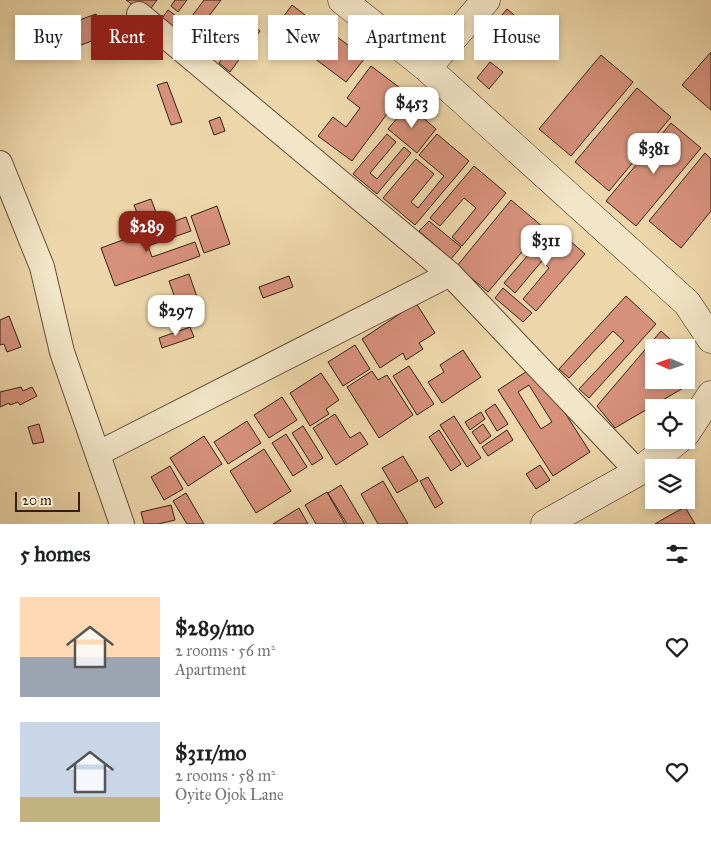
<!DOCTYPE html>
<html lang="en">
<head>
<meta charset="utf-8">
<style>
  body { margin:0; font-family:"IM FELL Great Primer",serif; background:#f2f2f2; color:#202124; height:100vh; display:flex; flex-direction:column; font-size:19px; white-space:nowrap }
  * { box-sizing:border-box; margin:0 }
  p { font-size:16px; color:#757577 }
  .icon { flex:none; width:28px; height:28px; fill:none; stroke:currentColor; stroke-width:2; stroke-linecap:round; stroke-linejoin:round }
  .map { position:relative; height:524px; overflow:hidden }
  .sheet { display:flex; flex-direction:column; background:#fff; flex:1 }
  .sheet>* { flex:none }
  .banner { position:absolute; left:15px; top:15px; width:681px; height:45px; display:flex; gap:10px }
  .needle { width:32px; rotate:272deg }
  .controls { position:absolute; left:645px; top:339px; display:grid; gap:10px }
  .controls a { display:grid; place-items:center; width:50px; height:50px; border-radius:0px; background:#fff; box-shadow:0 2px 8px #0003; font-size:25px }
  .scale { position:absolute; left:15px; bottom:12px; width:65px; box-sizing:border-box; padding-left:5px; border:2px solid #342013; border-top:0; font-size:14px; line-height:18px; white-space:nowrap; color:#342013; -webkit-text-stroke:4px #f3e5c8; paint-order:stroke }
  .price { position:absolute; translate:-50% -42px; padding:0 11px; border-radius:10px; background:#fff; color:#222; font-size:16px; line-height:32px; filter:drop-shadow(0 1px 2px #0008) }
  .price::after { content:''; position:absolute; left:50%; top:30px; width:15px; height:11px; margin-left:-8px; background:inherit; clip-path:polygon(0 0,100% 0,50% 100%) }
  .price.on { background:#8f2418; color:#fff }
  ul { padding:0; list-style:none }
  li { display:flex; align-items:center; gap:15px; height:125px; padding:0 20px }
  li span { display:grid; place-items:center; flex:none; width:140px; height:100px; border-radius:0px; color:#555 }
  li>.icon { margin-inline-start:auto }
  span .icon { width:60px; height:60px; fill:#fffc; stroke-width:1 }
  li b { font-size:21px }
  h2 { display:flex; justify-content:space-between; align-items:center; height:60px; padding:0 20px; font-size:21px }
  .pill { padding:0 18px; border-radius:0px; background:#fff; box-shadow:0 2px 8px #0003; font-size:18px; line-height:45px }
  .pill.on { background:#8f2418; color:#fff }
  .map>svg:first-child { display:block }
  .building { fill:#d6917b; stroke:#342013; fill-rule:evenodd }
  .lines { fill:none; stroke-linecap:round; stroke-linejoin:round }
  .street-casing { stroke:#624e39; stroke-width:26 }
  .secondary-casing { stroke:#342013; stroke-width:29 }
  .street { stroke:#f3e5c8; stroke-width:24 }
  .secondary { stroke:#f3e5c8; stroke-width:28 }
</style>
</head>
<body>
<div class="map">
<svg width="711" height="524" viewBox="0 0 711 524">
  <rect width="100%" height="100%" fill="#edd7aa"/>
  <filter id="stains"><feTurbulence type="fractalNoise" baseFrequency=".004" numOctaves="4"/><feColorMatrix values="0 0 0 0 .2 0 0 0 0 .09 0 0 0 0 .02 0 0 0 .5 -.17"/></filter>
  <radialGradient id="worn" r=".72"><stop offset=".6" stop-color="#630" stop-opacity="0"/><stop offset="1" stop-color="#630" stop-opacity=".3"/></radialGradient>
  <path class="building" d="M 126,0 L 157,0 L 146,15 Z
    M 175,0 L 187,0 L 178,12 L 171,6 Z
    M 204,0 L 221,0 L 200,28 L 189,20 Z
    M 292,5 L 322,28 L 302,54 L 272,32 Z
    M 507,9 L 520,20 L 510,32 L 497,21 Z
    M 168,10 L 197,31 L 188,43 L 160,21 Z
    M 96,14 L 105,36 L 44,59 L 35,36 Z
    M 249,23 L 260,31 L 230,72 L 219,63 Z
    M 332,33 L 365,58 L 346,82 L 314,58 Z
    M 488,33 L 503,43 L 494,57 L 479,47 Z
    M 711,52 L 711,110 L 682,85 Z
    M 601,55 L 633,82 L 571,156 L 539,129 Z
    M 490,62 L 503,72 L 489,89 L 477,78 Z
    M 371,66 L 404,91 L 352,161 L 318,136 L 333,117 L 346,127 L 360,108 L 347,98 Z
    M 167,82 L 182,122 L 171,125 L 157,85 Z
    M 637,88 L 671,117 L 609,191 L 575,162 Z
    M 408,105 L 436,129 L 417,153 L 388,129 Z
    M 220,117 L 225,131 L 214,135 L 209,121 Z
    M 671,123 L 701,148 L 636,226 L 606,201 Z
    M 387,134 L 396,142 L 370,173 L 377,179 L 404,147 L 411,153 L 377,194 L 353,174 Z
    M 437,134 L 469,161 L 415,225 L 383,198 L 416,159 L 434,174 L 411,202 L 418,208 L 444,176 L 419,155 Z
    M 705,153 L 711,159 L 711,211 L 681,248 L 649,221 Z
    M 474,166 L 506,193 L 462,246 L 452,237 L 476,208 L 464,198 L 440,226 L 430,218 Z
    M 151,199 L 157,215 L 140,221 L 134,205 Z
    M 511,200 L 543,227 L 488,292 L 457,266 Z
    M 217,206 L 230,244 L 204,253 L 191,216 Z
    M 186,217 L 191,231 L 148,246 L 152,257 L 195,242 L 200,256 L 115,286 L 101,248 Z
    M 429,221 L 461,247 L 451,259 L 419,231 Z
    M 553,226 L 585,254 L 536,311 L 523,299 L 549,268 L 542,261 L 515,293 L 504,283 Z
    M 189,274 L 202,311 L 182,318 L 169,281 Z
    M 289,276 L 293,287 L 263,298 L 259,287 Z
    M 503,288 L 532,313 L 523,322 L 495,298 Z
    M 626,296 L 656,324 L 589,398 L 579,389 L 624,341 L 613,331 L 569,378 L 559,369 Z
    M 416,303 L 435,333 L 419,343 L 423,349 L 406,360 L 403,353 L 380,368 L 362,339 Z
    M 9,316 L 21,347 L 7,352 L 4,344 L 0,345 L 0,320 Z
    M 190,327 L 194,337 L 162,348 L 159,338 Z
    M 661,331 L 680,348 L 654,348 L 654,380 L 685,380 L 685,387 L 615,428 L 597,406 Z
    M 355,345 L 370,369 L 343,386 L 328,362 Z
    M 463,350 L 481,377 L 442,403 L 428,382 L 444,372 L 440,365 Z
    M 409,366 L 434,404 L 417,415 L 393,376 Z
    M 535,366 L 590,452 L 553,476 L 498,390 ZM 529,385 L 552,422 L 541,429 L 518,392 Z
    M 372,371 L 378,380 L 387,375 L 413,415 L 379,438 L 347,387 Z
    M 321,373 L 339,400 L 326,409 L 329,414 L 310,426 L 290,393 Z
    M 21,387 L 23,391 L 32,387 L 37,396 L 20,405 L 18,402 L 10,405 L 9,403 L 0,407 L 0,392 Z
    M 282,397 L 297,420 L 269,438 L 254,415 Z
    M 495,404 L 508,424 L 497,431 L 485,411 Z
    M 481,412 L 485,419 L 470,430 L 465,422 Z
    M 335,414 L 350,438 L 360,432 L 368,444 L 336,465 L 313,428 Z
    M 454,416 L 481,458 L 467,467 L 440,425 Z
    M 247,421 L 261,443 L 228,464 L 214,442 Z
    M 39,424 L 44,442 L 33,444 L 28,427 Z
    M 483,424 L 491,436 L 480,444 L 472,432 Z
    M 303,426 L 323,458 L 312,465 L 292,433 Z
    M 439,430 L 461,464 L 451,471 L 429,437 Z
    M 507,430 L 513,440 L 488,456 L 482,447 Z
    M 286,434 L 307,467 L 293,476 L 272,443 Z
    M 204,436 L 222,464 L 188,486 L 170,458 Z
    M 264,449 L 291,491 L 256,513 L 230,471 Z
    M 403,456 L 418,481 L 397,493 L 382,468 Z
    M 540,465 L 550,480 L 536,489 L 526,474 Z
    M 170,466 L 183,489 L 164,500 L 151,477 Z
    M 428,477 L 443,503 L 435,508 L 420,481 Z
    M 383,481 L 408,524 L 378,524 L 361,494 Z
    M 341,485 L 364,524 L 347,524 L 328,493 Z
    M 327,492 L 345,524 L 316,524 L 305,505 Z
    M 186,493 L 204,524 L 187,524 L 173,501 Z
    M 171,505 L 175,520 L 158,524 L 144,524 L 141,512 Z
    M 685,507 L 695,524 L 655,524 L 665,518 Z
    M 299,508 L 308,524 L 273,524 Z"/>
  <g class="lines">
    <defs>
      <path id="street" d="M 139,14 L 450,274 L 638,472
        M 0,163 L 42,267 L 62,352 L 122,524
        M 99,453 L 450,274"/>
      <path id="secondary" d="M 342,0 L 427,68 L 687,303 L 711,339
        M 427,68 L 486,0
        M 686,433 L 711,395
        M 545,524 L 638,472 L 678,440"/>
    </defs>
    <use href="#street" class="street-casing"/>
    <use href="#secondary" class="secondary-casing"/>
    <use href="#street" class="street"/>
    <use href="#secondary" class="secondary"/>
  </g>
  <rect width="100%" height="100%" filter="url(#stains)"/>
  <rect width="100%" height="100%" fill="url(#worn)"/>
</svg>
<div class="controls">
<a><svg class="needle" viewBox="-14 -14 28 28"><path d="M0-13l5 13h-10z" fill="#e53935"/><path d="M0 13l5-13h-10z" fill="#757577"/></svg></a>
<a><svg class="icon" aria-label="locate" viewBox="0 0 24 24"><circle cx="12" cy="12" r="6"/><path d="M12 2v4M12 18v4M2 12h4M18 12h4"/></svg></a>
<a><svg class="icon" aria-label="layers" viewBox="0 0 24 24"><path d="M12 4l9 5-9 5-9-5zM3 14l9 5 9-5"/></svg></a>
</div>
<div class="scale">20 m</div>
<b class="price" style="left:412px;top:129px">$453</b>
<b class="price" style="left:654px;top:175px">$381</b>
<b class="price on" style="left:147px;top:253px">$289</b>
<b class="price" style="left:546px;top:267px">$311</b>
<b class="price" style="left:176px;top:337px">$297</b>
<div class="banner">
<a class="pill">Buy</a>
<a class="pill on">Rent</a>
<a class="pill">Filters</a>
<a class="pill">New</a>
<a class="pill">Apartment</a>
<a class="pill">House</a>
</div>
</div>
<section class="sheet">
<h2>5 homes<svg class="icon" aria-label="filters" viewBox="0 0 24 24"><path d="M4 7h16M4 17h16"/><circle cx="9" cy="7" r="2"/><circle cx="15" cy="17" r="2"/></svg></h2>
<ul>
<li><span style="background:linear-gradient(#ffd9b3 60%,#9aa5b1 0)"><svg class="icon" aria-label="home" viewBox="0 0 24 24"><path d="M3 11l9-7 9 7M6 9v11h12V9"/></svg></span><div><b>$289/mo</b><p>2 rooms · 56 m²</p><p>Apartment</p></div><svg class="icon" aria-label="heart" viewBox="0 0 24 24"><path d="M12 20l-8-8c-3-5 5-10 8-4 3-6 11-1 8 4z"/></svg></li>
<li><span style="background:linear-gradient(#c9d6e8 75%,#c2b280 0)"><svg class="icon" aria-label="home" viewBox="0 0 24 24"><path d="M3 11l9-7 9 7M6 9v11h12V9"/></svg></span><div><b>$311/mo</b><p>2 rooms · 58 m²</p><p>Oyite Ojok Lane</p></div><svg class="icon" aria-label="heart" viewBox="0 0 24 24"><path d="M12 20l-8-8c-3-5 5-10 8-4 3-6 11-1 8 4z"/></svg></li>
</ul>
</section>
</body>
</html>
